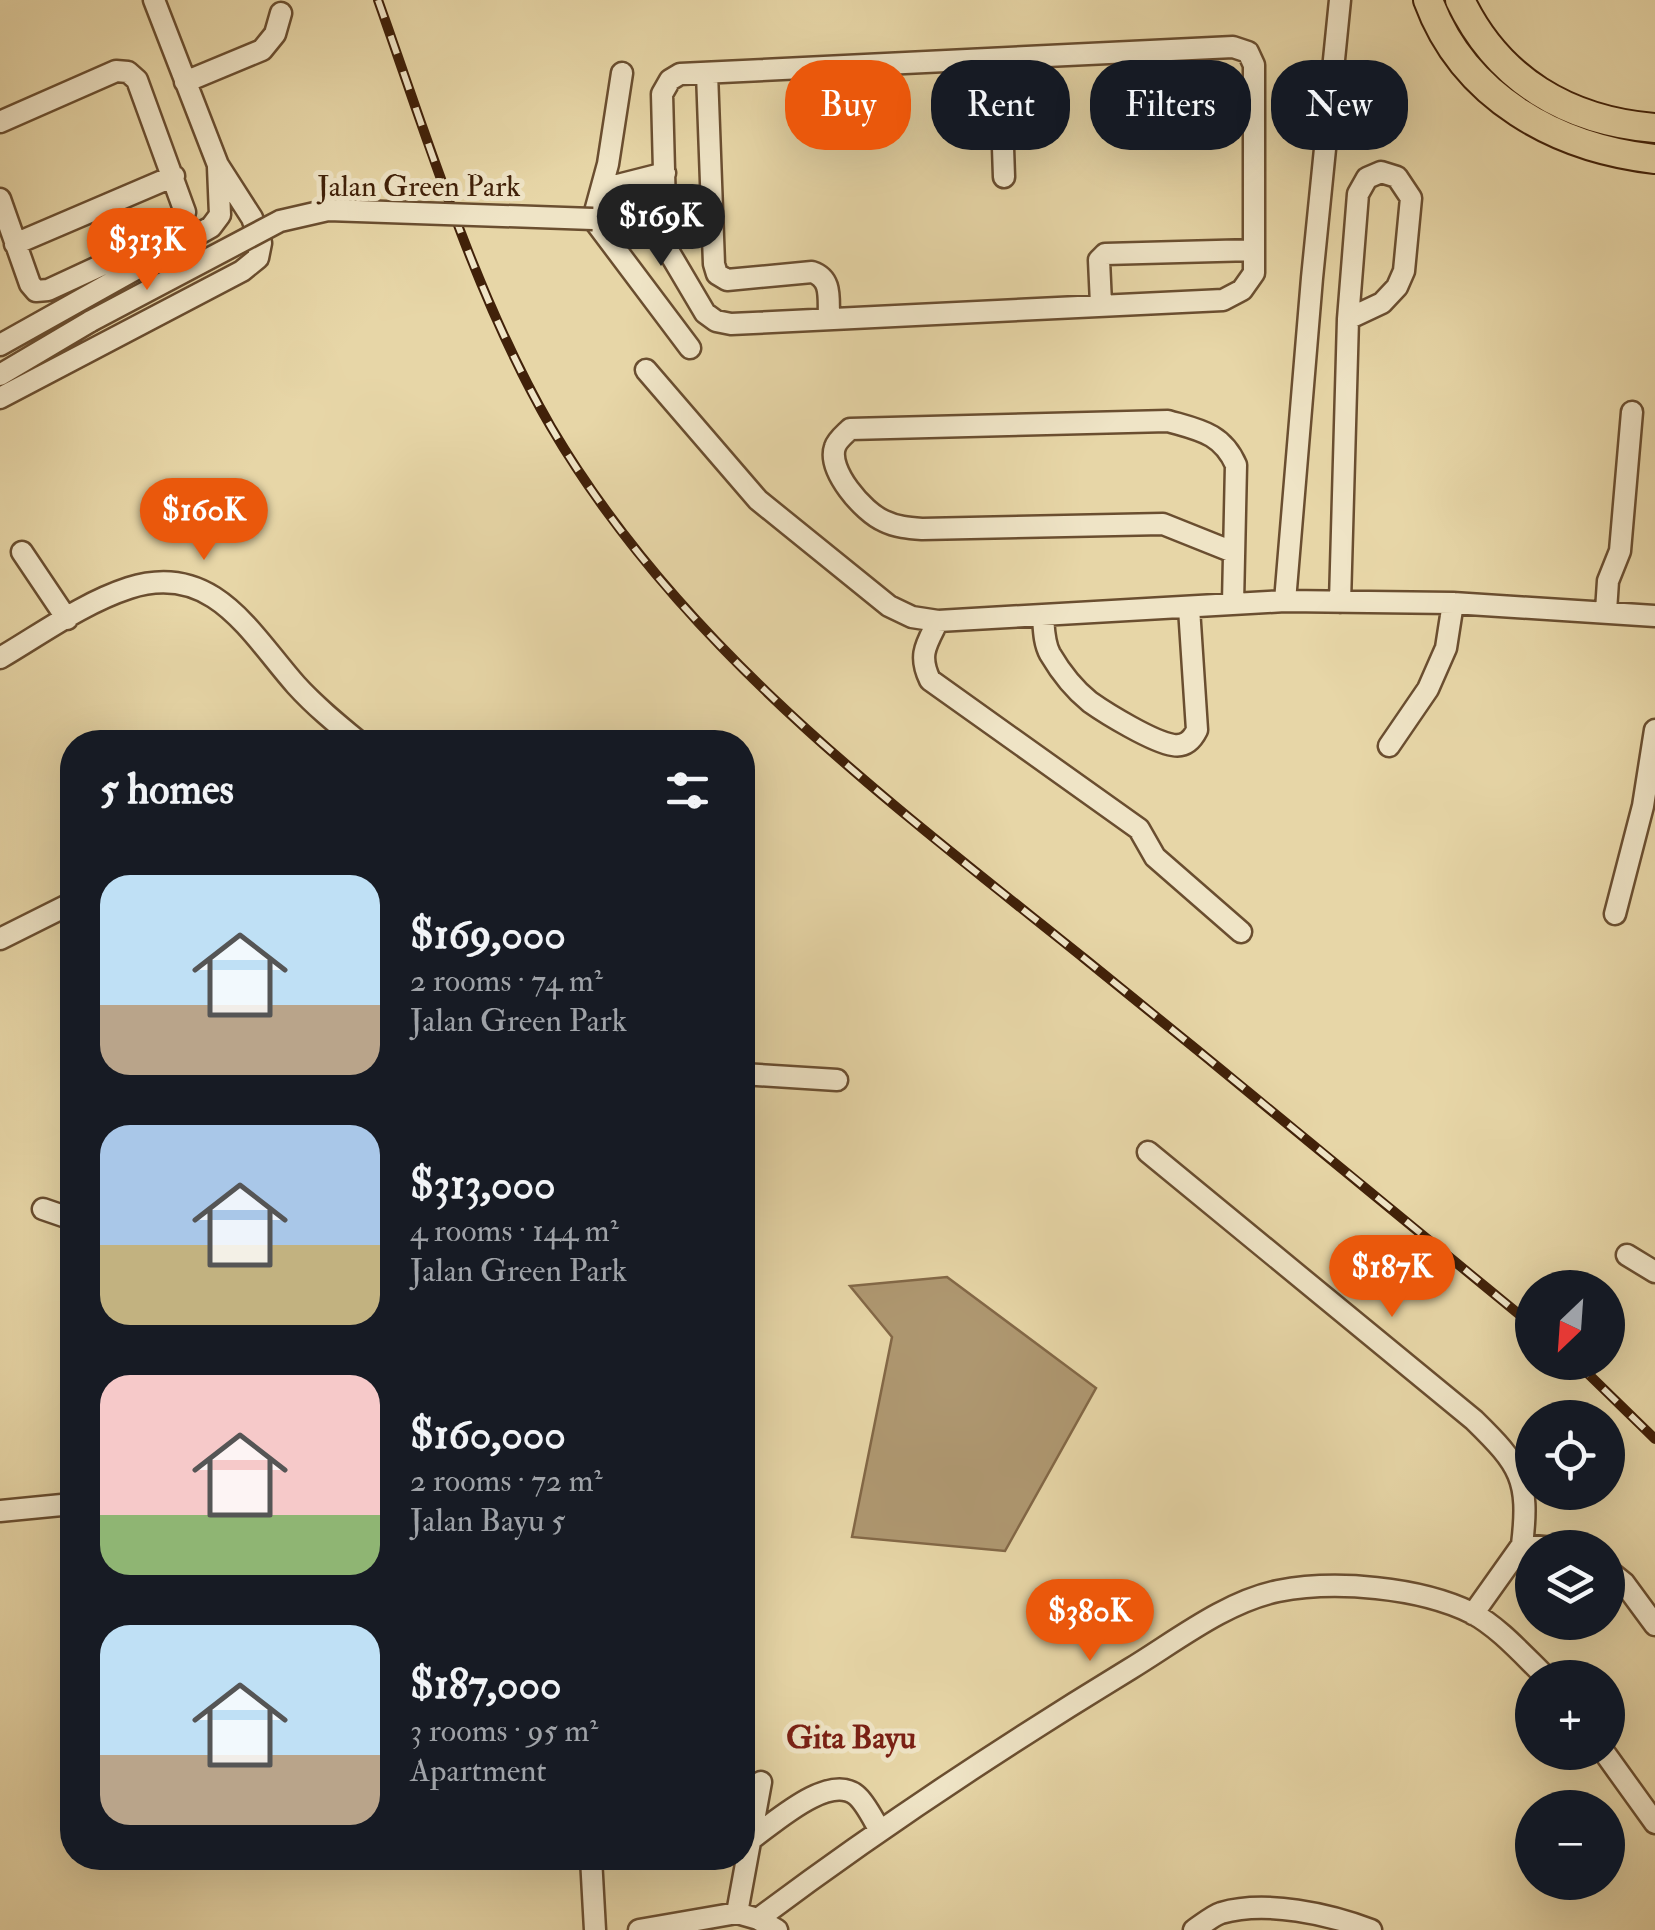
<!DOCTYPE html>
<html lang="en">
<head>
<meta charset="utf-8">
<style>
  body { margin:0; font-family:"IM FELL Double Pica",serif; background:#242831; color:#f1f3f6; height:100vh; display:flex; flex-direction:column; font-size:38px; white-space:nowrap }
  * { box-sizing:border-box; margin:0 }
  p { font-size:32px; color:#9ea1a6 }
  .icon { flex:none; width:55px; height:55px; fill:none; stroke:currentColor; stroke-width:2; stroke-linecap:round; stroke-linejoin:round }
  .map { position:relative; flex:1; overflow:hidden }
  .side { position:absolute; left:60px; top:730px; width:695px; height:1140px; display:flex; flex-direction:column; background:#171b24; border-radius:40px; box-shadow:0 10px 40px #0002 }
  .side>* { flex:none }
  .banner { position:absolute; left:785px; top:60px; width:720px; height:90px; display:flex; gap:20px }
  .needle { width:65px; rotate:205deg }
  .tools { position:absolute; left:1515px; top:1270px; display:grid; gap:20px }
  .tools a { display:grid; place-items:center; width:110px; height:110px; border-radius:50%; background:#171b24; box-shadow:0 10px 40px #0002; font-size:50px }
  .price { position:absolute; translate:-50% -85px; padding:0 22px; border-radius:35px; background:#ea580c; color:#fff; font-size:32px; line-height:65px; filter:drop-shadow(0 2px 5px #0008) }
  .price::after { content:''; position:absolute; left:50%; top:60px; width:30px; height:22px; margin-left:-15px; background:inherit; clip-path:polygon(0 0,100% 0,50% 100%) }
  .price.current { background:#222; color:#fff }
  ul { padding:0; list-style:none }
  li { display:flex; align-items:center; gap:30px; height:250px; padding:0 40px }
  li span { display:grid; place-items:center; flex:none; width:280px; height:200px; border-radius:30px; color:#555 }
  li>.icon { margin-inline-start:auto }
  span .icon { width:120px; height:120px; fill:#fffc; stroke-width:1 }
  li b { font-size:42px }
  h2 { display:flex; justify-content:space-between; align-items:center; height:120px; padding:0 40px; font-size:42px }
  .tag { padding:0 35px; border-radius:40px; background:#171b24; box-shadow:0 10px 40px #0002; font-size:35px; line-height:90px }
  .tag.current { background:#ea580c; color:#fff }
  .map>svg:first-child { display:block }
  .water { fill:#af9871; stroke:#836847; stroke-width:2.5 }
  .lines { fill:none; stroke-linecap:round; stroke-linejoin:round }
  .minor-casing { stroke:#6a4e30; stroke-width:25 }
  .highway-casing { stroke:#412109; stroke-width:32 }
  .minor { stroke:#efe4c6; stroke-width:20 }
  .highway { stroke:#e7d6a7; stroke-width:28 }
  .rail-casing { stroke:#412109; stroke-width:10 }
  .rail { stroke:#efe4c6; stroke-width:6; stroke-dasharray:19; stroke-linecap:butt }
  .minor-bridge-casing { stroke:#6a4e30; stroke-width:25; stroke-linecap:butt }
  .minor-bridge { stroke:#efe4c6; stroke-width:20 }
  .labels { text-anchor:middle; stroke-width:10; stroke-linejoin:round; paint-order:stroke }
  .street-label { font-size:30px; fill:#412109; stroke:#efe4c6 }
  .neighbourhood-label { font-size:32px; font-weight:bold; fill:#7a1f14; stroke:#efe4c6 }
</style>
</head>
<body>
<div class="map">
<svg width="1655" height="1930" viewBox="0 0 1655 1930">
  <rect width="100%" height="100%" fill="#e7d6a7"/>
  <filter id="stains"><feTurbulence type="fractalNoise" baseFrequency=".002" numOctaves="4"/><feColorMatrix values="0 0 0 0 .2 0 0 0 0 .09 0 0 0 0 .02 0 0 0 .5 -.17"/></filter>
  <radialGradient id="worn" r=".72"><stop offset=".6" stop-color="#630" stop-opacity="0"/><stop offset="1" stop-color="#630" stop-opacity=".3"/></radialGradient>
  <path class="water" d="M 947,1277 L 1096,1388 L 1005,1551 L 852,1537 L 892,1337 L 850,1286 Z"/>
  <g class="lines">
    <defs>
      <path id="minor" d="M 1340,0 L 1312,278 L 1285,601 L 1453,603 L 1655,616
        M 1233,47 L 1248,52 L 1254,65 L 1254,273 L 1242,290 L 1223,300 L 731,324 L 716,321 L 705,313 L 666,247 L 662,94 L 670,80 L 680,74 Z
        M 1000,59 L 1004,177
        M 707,73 L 714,264 L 717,274 L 727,280 L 812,272 C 833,279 828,299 829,319
        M 185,82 L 262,50 L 275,34 L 281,13
        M 0,122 L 116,71 L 128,72 L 137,80 L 185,212 L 180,229 L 48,290 L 36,291 L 30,284 L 0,199
        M 602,189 L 665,173
        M 593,219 L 690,348
        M 593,219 L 608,164 L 622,73
        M 593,219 L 665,207
        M 15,244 L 174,176
        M 1101,304 L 1099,260 L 1105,254 L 1254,250
        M 0,345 L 211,227 L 220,215 L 218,167
        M 646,370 L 758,500 L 889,606 L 912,617 L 938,621 C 926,645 918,655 930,680 L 1139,829 L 1155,857 L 1241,932
        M 0,375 L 91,321
        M 0,398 L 242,271 L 258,258 L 261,243 L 252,218 L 218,165 L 154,0
        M 22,552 L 67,619
        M 1340,602 L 1348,319 L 1358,194 L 1367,178 L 1381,172 L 1397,177 L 1411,198 L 1404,271 L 1397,287 L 1382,303 L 1348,319
        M 1233,603 L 1236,465 C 1222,433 1199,430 1168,421 L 850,429 C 845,434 837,440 835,447 C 827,470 863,512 884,521 C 896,527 909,528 922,529 L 1163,524 L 1233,552
        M 1606,611 L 1608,581 L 1620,551 L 1632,412
        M 1043,617 C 1044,630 1044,643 1050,654 C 1060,671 1075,690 1090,702 C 1107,714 1153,742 1173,745 C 1185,747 1192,740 1197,730 L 1189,608
        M 938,621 L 1285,601
        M 0,658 C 41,634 83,603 129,588 C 213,561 250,633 296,685 C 315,706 337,724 359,742
        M 1389,746 L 1428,689 L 1446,648 L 1453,603
        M 1615,914 L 1643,806 L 1655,730
        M 0,939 L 72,903
        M 742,1074 L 837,1080
        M 1148,1152 L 1474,1420 C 1520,1465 1530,1479 1522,1545
        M 43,1209 L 72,1219
        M 1627,1255 L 1655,1272
        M 0,1511 L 72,1504
        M 1608,1570 L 1624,1583 L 1655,1625
        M 1473,1614 L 1522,1545 L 1556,1548
        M 1604,1752 L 1655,1823
        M 750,1840 C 773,1824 828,1773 856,1795 C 865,1802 873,1819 879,1829
        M 591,1858 L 595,1930
        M 737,1913 L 761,1782
        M 758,1919 C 878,1829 1002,1747 1130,1669 C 1176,1641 1225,1602 1278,1591 C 1335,1580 1419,1587 1472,1613 C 1499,1627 1525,1657 1547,1678
        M 639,1930 L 737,1913 L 758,1919 L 777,1930
        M 1194,1930 C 1202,1925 1212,1916 1221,1913 C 1266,1900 1329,1914 1371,1930"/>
      <path id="highway" d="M 1428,0 C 1464,98 1557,148 1655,159
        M 1460,0 C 1498,80 1568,121 1655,128"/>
    </defs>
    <use href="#minor" class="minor-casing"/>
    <use href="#highway" class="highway-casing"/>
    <use href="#minor" class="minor"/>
    <use href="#highway" class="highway"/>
    <defs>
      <path id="rail" d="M 378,0 C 428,140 476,298 551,427 C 681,648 888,801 1085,959 C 1235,1080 1384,1203 1532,1325
        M 1576,1362 L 1655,1439"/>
    </defs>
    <use href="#rail" class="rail-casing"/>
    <use href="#rail" class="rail"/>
    <defs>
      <path id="minor-bridge" d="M 91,321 L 280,221 L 328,210 L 593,219"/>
    </defs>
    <use href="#minor-bridge" class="minor-bridge-casing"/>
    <use href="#minor-bridge" class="minor-bridge"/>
  </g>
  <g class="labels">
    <g class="street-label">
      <text x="419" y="196">Jalan Green Park</text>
    </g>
    <g class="neighbourhood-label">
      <text x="851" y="1748">Gita Bayu</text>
    </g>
  </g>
  <rect width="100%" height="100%" filter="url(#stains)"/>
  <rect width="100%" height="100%" fill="url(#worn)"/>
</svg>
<div class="tools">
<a><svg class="needle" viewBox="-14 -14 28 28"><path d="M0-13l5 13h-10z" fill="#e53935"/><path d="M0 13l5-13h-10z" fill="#9ea1a6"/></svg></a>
<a><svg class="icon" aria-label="locate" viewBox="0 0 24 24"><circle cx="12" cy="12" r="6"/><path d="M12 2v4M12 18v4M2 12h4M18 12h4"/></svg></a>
<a><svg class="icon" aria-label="layers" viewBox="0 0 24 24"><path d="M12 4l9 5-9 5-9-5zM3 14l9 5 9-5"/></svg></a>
<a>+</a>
<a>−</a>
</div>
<b class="price current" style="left:661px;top:269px">$169K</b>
<b class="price" style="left:147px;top:293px">$313K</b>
<b class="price" style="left:204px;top:563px">$160K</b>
<b class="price" style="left:1392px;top:1320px">$187K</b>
<b class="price" style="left:1090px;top:1664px">$380K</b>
<div class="banner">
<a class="tag current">Buy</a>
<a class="tag">Rent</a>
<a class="tag">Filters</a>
<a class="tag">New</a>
</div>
<section class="side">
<h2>5 homes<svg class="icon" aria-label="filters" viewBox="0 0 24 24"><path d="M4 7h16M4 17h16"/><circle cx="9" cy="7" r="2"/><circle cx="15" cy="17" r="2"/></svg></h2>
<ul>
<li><span style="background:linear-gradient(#bfe0f5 65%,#b9a48a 0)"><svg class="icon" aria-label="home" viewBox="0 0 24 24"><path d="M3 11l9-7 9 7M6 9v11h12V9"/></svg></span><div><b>$169,000</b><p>2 rooms · 74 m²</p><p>Jalan Green Park</p></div></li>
<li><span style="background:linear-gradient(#a9c7e8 60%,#c2b280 0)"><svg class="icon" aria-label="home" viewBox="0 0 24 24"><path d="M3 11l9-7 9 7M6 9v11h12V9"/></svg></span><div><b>$313,000</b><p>4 rooms · 144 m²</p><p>Jalan Green Park</p></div></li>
<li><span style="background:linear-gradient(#f6c9c9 70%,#8fb573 0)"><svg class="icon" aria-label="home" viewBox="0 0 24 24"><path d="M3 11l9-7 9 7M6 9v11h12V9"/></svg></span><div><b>$160,000</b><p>2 rooms · 72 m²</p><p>Jalan Bayu 5</p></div></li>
<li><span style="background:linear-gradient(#bfe0f5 65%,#b9a48a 0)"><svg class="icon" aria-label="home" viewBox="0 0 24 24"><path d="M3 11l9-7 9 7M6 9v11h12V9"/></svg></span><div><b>$187,000</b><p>3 rooms · 95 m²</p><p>Apartment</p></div></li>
</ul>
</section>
</div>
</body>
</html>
